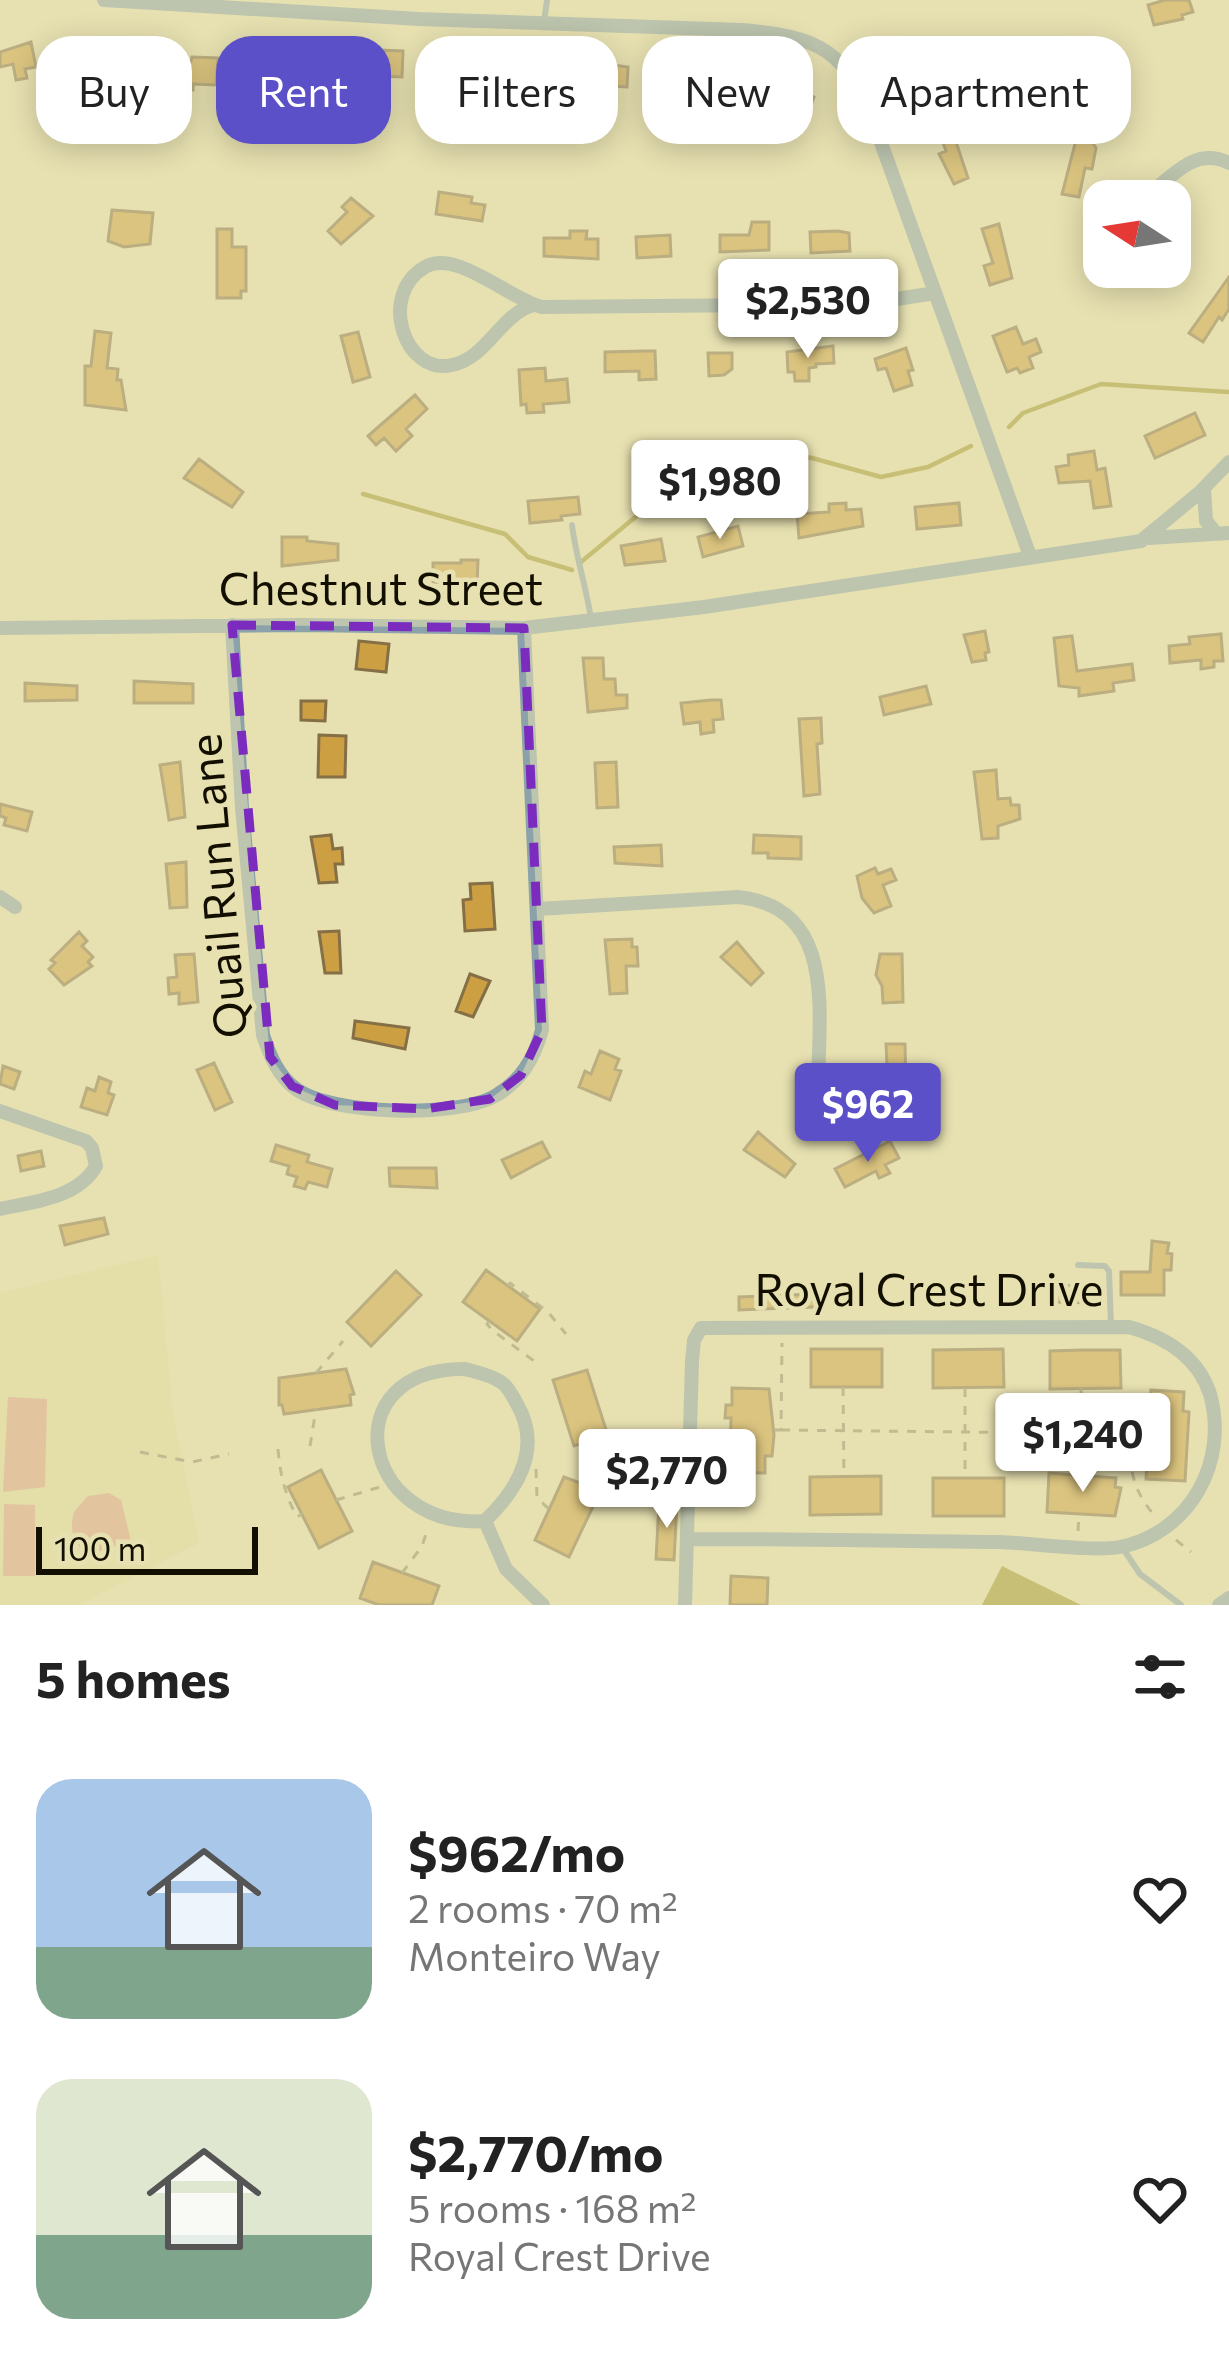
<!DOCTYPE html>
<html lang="en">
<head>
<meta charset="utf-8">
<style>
  body { margin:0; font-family:Commissioner,sans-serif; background:#f2f2f2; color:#222; height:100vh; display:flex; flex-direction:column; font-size:45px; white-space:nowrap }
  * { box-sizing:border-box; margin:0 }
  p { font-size:39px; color:#767676 }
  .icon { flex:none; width:66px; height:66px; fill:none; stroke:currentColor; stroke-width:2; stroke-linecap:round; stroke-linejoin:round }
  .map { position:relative; height:1605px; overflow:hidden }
  .side { display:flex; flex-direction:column; background:#fff; flex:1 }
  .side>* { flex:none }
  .top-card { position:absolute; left:36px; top:36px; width:1158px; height:108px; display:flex; gap:24px }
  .needle { width:78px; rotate:282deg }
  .controls { position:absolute; left:1083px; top:180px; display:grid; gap:24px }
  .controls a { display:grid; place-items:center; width:108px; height:108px; border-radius:24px; background:#fff; box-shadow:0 6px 30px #0003; font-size:60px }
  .scale { position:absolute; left:36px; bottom:30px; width:222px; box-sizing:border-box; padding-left:12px; border:6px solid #120f01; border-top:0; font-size:33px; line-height:42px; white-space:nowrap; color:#120f01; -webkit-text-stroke:9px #e7e1b1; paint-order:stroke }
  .price { position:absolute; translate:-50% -102px; padding:0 27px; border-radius:12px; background:#fff; color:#222; font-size:39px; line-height:78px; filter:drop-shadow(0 3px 6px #0008) }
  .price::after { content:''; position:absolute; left:50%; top:72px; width:36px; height:27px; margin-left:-18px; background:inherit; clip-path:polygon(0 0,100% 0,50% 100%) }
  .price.current { background:#5b50c8; color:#fff }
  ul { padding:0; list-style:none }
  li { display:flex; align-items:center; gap:36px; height:300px; padding:0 36px }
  li span { display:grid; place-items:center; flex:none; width:336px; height:240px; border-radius:36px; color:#555 }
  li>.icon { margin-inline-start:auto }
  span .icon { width:144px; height:144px; fill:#fffc; stroke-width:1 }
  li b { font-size:51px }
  h2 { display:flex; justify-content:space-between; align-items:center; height:144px; padding:0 36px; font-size:51px }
  .pill { padding:0 42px; border-radius:36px; background:#fff; box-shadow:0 6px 30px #0003; font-size:42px; line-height:108px }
  .pill.current { background:#5b50c8; color:#fff }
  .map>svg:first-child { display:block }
  .built { fill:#e0d9a0 }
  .green { fill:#dca18a }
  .water { fill:#a2952f }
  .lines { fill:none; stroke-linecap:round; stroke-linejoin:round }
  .stream { stroke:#a2952f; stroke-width:4.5 }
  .building { fill:#cc9f43; stroke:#856f46; stroke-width:3 }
  .path { stroke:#918c6a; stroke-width:3; stroke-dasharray:9 9; stroke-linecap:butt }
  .lane { stroke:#8ba2aa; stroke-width:6 }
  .street { stroke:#8ba2aa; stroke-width:14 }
  .marked { fill:none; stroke:#7b2cbf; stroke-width:9; stroke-dasharray:24 15; stroke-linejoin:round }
  .labels { text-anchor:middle; stroke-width:9; stroke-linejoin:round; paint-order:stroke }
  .street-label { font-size:45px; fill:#120f01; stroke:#e7e1b1 }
</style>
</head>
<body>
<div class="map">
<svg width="1229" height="1605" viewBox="0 0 1229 1605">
  <rect width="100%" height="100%" fill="#e7e1b1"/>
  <path class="built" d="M 158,1255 L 173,1414 L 199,1543 L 79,1605 L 0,1605 L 0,1293 Z"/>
  <path class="green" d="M 8,1397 L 47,1399 L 45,1487 L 3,1492 Z
    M 109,1493 L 121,1500 L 131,1541 L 89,1555 C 73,1543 69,1531 74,1512 L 88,1496 Z
    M 4,1504 L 35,1505 L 35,1576 L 3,1576 Z"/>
  <path class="water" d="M 1002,1566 L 1081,1605 L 982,1605 Z"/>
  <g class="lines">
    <path class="stream" d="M 1009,427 L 1023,413 L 1101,384 L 1229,392
      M 363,494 L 505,534 L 528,557 L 572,570
      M 581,562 L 679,481 L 751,449 L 812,458 L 881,477 L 928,467 L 971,446"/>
  </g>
  <path class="building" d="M 1165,0 L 1189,0 L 1193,12 L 1182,15 L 1183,19 L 1154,25 L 1148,5 Z
    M 31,42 L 36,67 L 25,69 L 27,78 L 16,80 L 13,64 L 0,67 L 0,52 Z
    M 953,45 L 964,66 L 972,62 L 978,73 L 971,77 L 972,98 L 957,99 L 956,82 L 950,82 L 935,54 Z
    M 377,50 L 403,51 L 402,77 L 376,76 L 375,81 L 361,80 L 362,55 L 376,56 Z
    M 78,53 L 132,53 L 132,75 L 87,79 L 87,73 L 78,73 Z
    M 461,54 L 485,56 L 484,74 L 475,73 L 474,79 L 439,75 L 440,56 L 461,58 Z
    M 280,56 L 294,57 L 293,84 L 251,82 L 252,62 L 280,63 Z
    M 192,57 L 218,58 L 216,85 L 193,84 L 193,90 L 175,89 L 176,60 L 191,61 Z
    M 585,61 L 628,67 L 627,87 L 609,86 L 608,98 L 596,97 L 597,86 L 571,81 L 572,63 L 585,64 Z
    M 669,79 L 707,84 L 705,104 L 667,100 Z
    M 777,82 L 814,97 L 803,126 L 765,110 Z
    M 950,124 L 968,178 L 954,184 L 939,154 L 946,151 L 938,129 Z
    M 1076,140 L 1093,143 L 1096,148 L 1092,169 L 1085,168 L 1079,197 L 1062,194 Z
    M 439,192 L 472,197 L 471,203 L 485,205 L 482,221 L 436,214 Z
    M 351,198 L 373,216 L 341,244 L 328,231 L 347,212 L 342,207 Z
    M 112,210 L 153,213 L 150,244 L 124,247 L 108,241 Z
    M 752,222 L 769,222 L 769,250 L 720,252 L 720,235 L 749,235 Z
    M 999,224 L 1012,278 L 990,285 L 984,266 L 993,263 L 982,229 Z
    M 217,229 L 232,229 L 232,247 L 246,247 L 246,291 L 241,291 L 241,298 L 217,298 Z
    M 570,231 L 587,231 L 586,239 L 598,239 L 598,259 L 544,256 L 544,238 L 570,238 Z
    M 838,231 L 849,233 L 850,251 L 811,253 L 810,232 Z
    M 670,235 L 671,256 L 637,258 L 636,237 Z
    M 1229,277 L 1229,309 L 1222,320 L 1219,317 L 1203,342 L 1189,333 Z
    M 1016,327 L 1023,344 L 1036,339 L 1041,352 L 1029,357 L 1033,368 L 1020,373 L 1017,368 L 1007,372 L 993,336 Z
    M 95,331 L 111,333 L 107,368 L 118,369 L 117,380 L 121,380 L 126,410 L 85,405 L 85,366 L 91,366 Z
    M 358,332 L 370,377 L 353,382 L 341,336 Z
    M 833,346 L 834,363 L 816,364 L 816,367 L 809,368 L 809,381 L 795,381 L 794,372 L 788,372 L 787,352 Z
    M 906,348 L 913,370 L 908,371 L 912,385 L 894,391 L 886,368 L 878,370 L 875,359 Z
    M 644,351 L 655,351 L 656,379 L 639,380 L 639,371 L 605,372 L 605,352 Z
    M 708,353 L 732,353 L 732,369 L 724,375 L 709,376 Z
    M 545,368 L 546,381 L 567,379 L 569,402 L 543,404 L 544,412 L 527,413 L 526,404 L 521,405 L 519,370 Z
    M 415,395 L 427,409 L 406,429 L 412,436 L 396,451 L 384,438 L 376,445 L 368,436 Z
    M 1195,413 L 1205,435 L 1155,458 L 1145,436 Z
    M 1094,451 L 1097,470 L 1105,468 L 1111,506 L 1094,508 L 1090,481 L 1059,483 L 1056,467 L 1069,465 L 1068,455 Z
    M 199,459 L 243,492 L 232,507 L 184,478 Z
    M 578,497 L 580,514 L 561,516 L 562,520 L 530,523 L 528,501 Z
    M 846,503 L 846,510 L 861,509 L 863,526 L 799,538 L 797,514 L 829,512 L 829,504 Z
    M 959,503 L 961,525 L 917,529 L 915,507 Z
    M 738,526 L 743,546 L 703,557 L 698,537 Z
    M 282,537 L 307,537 L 307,541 L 338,544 L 338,560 L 282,566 Z
    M 661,539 L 665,561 L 625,565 L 621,546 Z
    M 461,560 L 478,560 L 477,586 L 433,582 L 433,563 L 461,563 Z
    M 985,631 L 989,652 L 985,653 L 986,660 L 972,662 L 964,635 Z
    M 1221,634 L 1223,661 L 1214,661 L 1214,667 L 1201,669 L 1201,660 L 1170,663 L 1169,646 L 1190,644 L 1189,637 Z
    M 1072,636 L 1077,671 L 1132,664 L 1134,680 L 1113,683 L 1114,691 L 1079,696 L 1079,688 L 1059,686 L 1054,638 Z
    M 359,641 L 389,644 L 386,672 L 356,669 Z
    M 583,658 L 603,658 L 604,679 L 615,679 L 616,695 L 627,695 L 627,708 L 588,712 Z
    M 134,681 L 193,684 L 193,703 L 134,703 Z
    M 25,683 L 77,686 L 77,700 L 25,701 Z
    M 926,686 L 931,704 L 884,715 L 880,697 Z
    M 711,700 L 721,700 L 723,719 L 713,720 L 714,732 L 701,734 L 700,722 L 684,724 L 681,703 Z
    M 301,701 L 326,701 L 325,721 L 301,720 Z
    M 821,718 L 822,743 L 817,744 L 820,794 L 804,796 L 799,719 Z
    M 319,735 L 346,736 L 345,777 L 318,777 Z
    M 180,762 L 185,817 L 169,820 L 160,765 Z
    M 616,762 L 618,807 L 597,808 L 595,763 Z
    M 996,770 L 998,799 L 1010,798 L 1011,805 L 1019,805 L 1020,819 L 998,826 L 998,838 L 982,839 L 974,772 Z
    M 0,804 L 32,812 L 27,831 L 4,825 L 6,818 L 0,816 Z
    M 331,835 L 333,849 L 342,848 L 343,864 L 335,864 L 337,882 L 319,883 L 311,837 Z
    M 754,835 L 801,837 L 801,859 L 768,858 L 768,853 L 753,853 Z
    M 661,845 L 662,866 L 615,863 L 614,847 Z
    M 186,862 L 187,907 L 170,908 L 166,864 Z
    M 875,868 L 878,874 L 891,869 L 896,880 L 883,885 L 891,906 L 874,913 L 862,898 L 857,876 Z
    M 492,883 L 495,929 L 465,931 L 463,900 L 471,899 L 470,884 Z
    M 339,931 L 341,973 L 325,973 L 319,932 Z
    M 79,932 L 87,941 L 82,946 L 93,957 L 88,962 L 92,966 L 64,985 L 49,969 L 55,963 L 51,960 Z
    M 632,939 L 632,947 L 637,947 L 638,966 L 626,966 L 627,993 L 610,994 L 605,940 Z
    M 737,942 L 763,973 L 751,985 L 721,957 Z
    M 194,954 L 198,1002 L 179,1004 L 179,993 L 169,994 L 168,978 L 177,977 L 175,955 Z
    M 880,954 L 902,954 L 903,1002 L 883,1003 L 882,986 L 876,975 Z
    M 470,974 L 490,981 L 473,1017 L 456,1011 Z
    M 355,1021 L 409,1028 L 405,1049 L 353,1038 Z
    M 886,1044 L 905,1044 L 906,1086 L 888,1085 Z
    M 600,1051 L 619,1059 L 615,1069 L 621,1071 L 610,1100 L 579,1087 L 585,1071 L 591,1074 Z
    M 214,1063 L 232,1102 L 215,1110 L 197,1070 Z
    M 3,1066 L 20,1072 L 14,1089 L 0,1084 Z
    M 99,1077 L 111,1082 L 108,1093 L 114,1095 L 107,1115 L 81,1107 L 87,1088 L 95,1091 Z
    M 758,1132 L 795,1164 L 785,1177 L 744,1150 Z
    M 890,1141 L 899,1158 L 885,1165 L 890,1173 L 879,1178 L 876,1171 L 845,1187 L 835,1169 Z
    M 542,1142 L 550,1157 L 511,1178 L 502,1160 Z
    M 276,1145 L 309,1155 L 307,1162 L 332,1169 L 327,1187 L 308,1182 L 305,1189 L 294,1186 L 297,1177 L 287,1174 L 289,1166 L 271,1161 Z
    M 41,1151 L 44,1166 L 21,1171 L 18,1156 Z
    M 389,1168 L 436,1168 L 437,1188 L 390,1186 Z
    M 104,1218 L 108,1234 L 65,1245 L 60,1226 Z
    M 1152,1241 L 1169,1243 L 1167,1253 L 1172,1254 L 1171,1270 L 1164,1270 L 1164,1295 L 1121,1295 L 1121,1272 L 1150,1272 Z
    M 486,1270 L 540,1309 L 517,1341 L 463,1302 Z
    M 396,1271 L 421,1295 L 371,1346 L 347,1322 Z
    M 1052,1285 L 1097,1287 L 1096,1303 L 1051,1302 Z
    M 815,1294 L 815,1307 L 739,1310 L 739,1297 Z
    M 811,1349 L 882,1349 L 882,1387 L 811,1387 Z
    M 1003,1349 L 1004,1387 L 933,1388 L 933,1350 Z
    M 1083,1350 L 1120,1350 L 1121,1388 L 1050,1389 L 1050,1351 Z
    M 346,1369 L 354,1394 L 350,1395 L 351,1405 L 284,1414 L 282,1405 L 279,1405 L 279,1378 Z
    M 587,1370 L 608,1436 L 574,1446 L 553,1380 Z
    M 732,1388 L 769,1389 L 774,1435 L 772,1456 L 765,1456 L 765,1473 L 730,1472 L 731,1418 L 725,1418 L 726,1405 L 732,1405 Z
    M 1151,1390 L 1184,1392 L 1183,1411 L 1189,1412 L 1185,1481 L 1146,1479 Z
    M 321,1470 L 352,1531 L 319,1548 L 288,1487 Z
    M 1049,1473 L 1116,1478 L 1115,1487 L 1121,1488 L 1115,1516 L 1047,1512 Z
    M 881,1476 L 881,1514 L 810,1515 L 810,1477 Z
    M 564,1477 L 591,1487 L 589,1492 L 598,1496 L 569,1557 L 535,1540 Z
    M 933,1478 L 1004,1478 L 1004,1516 L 933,1516 Z
    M 659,1503 L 677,1503 L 674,1560 L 656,1559 Z
    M 373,1562 L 439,1586 L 432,1605 L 379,1605 L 360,1598 Z
    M 731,1576 L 768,1578 L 767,1605 L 730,1605 Z"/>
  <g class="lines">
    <path class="path" d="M 508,1286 L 510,1283 L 548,1312 L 566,1334
      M 489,1321 L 487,1324 L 492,1330 L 534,1361
      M 316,1373 L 343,1341
      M 843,1387 L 844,1477
      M 965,1388 L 965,1478
      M 1081,1388 L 1082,1475
      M 774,1430 L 781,1430 L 782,1343
      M 781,1430 L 1149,1434
      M 704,1431 L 731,1431
      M 1132,1436 C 1128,1468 1133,1490 1154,1515
      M 310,1446 L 316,1409
      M 278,1449 C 280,1474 285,1495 297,1517 L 302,1514
      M 140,1452 L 192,1462 L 229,1454
      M 536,1469 L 537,1498 L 549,1509
      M 336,1500 L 380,1487
      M 1078,1531 L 1079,1514
      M 1176,1540 L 1191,1552
      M 402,1573 L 422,1546 L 428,1528"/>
    <path class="lane" d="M 544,22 L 547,0
      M 572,525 C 576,557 586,586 591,619
      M 1078,1265 L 1105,1266 L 1109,1271 L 1111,1325
      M 1124,1550 L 1140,1574 L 1181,1605"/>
    <path class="street" d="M 104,0 L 419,19 L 742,30 C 822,37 845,50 875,126 L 1030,556
      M 1152,192 C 1175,173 1197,147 1229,163
      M 533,305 C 500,315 487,358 452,365 C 405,376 377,295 425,267 C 456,249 508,298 542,307 L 865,304 L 935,293
      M 1204,488 L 1206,521 L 1216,533
      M 1149,538 L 1229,533
      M 232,625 L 242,808 L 263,1035 C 270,1056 278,1076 296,1089 C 332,1115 456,1118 495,1096 C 521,1081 534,1059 542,1030 L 524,628
      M 0,628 L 301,625 L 524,628 L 704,607 L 1141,541 L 1199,493 L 1229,462
      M 0,897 L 15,907
      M 538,909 L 738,897 C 841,908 817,1020 818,1097
      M 0,1111 L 86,1141 L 92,1148 L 96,1166 C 78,1198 33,1202 0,1209
      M 465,1369 C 476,1372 491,1375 501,1382 C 508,1386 513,1397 517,1404 C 543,1449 517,1490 485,1521 C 361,1530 331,1368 465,1369 Z
      M 485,1521 L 506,1569 L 543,1605
      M 685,1605 L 692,1361 L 694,1340 L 701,1328 L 1129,1327 C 1165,1337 1198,1357 1210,1394 C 1229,1462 1190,1533 1120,1547 C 1093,1552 1031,1543 1000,1542 C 896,1541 792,1539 688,1539
      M 1219,1605 L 1229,1598"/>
  </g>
  <path d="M0 0H1229V1605H0ZM 232,625 L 524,628 L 542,1030 L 521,1075 L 490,1099 L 425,1109 L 335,1105 L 292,1086 L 270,1057 Z" fill="#e7e1b1" fill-opacity=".55" fill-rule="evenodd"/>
  <path class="marked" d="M 232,625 L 524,628 L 542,1030 L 521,1075 L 490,1099 L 425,1109 L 335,1105 L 292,1086 L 270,1057 Z"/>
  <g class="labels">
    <g class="street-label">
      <text x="381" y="605">Chestnut Street</text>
      <text transform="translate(218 886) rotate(-95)" y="16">Quail Run Lane</text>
      <text x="929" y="1306">Royal Crest Drive</text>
    </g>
  </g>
</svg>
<div class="controls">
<a><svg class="needle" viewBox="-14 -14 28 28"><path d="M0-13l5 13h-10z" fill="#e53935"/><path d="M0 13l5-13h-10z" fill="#767676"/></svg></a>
</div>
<div class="scale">100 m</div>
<b class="price" style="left:808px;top:361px">$2,530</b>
<b class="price" style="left:720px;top:542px">$1,980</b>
<b class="price current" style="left:868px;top:1165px">$962</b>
<b class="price" style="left:1083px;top:1495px">$1,240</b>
<b class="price" style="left:667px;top:1531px">$2,770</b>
<div class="top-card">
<a class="pill">Buy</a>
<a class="pill current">Rent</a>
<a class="pill">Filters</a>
<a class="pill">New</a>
<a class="pill">Apartment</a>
</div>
</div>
<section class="side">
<h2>5 homes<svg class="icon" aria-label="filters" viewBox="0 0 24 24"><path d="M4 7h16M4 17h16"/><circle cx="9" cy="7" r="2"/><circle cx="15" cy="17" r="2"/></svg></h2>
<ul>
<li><span style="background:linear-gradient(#a9c7e8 70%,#7fa58c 0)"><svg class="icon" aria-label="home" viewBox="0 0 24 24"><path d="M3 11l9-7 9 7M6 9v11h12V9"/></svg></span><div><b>$962/mo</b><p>2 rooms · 70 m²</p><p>Monteiro Way</p></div><svg class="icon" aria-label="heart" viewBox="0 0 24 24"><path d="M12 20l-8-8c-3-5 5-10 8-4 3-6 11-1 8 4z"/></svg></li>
<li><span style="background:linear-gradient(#dfe7d0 65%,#7fa58c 0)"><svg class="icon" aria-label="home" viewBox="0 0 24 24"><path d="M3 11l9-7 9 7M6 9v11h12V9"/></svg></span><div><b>$2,770/mo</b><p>5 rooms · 168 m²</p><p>Royal Crest Drive</p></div><svg class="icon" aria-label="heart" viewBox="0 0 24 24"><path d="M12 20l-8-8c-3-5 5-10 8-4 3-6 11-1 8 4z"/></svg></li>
</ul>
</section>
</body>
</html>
